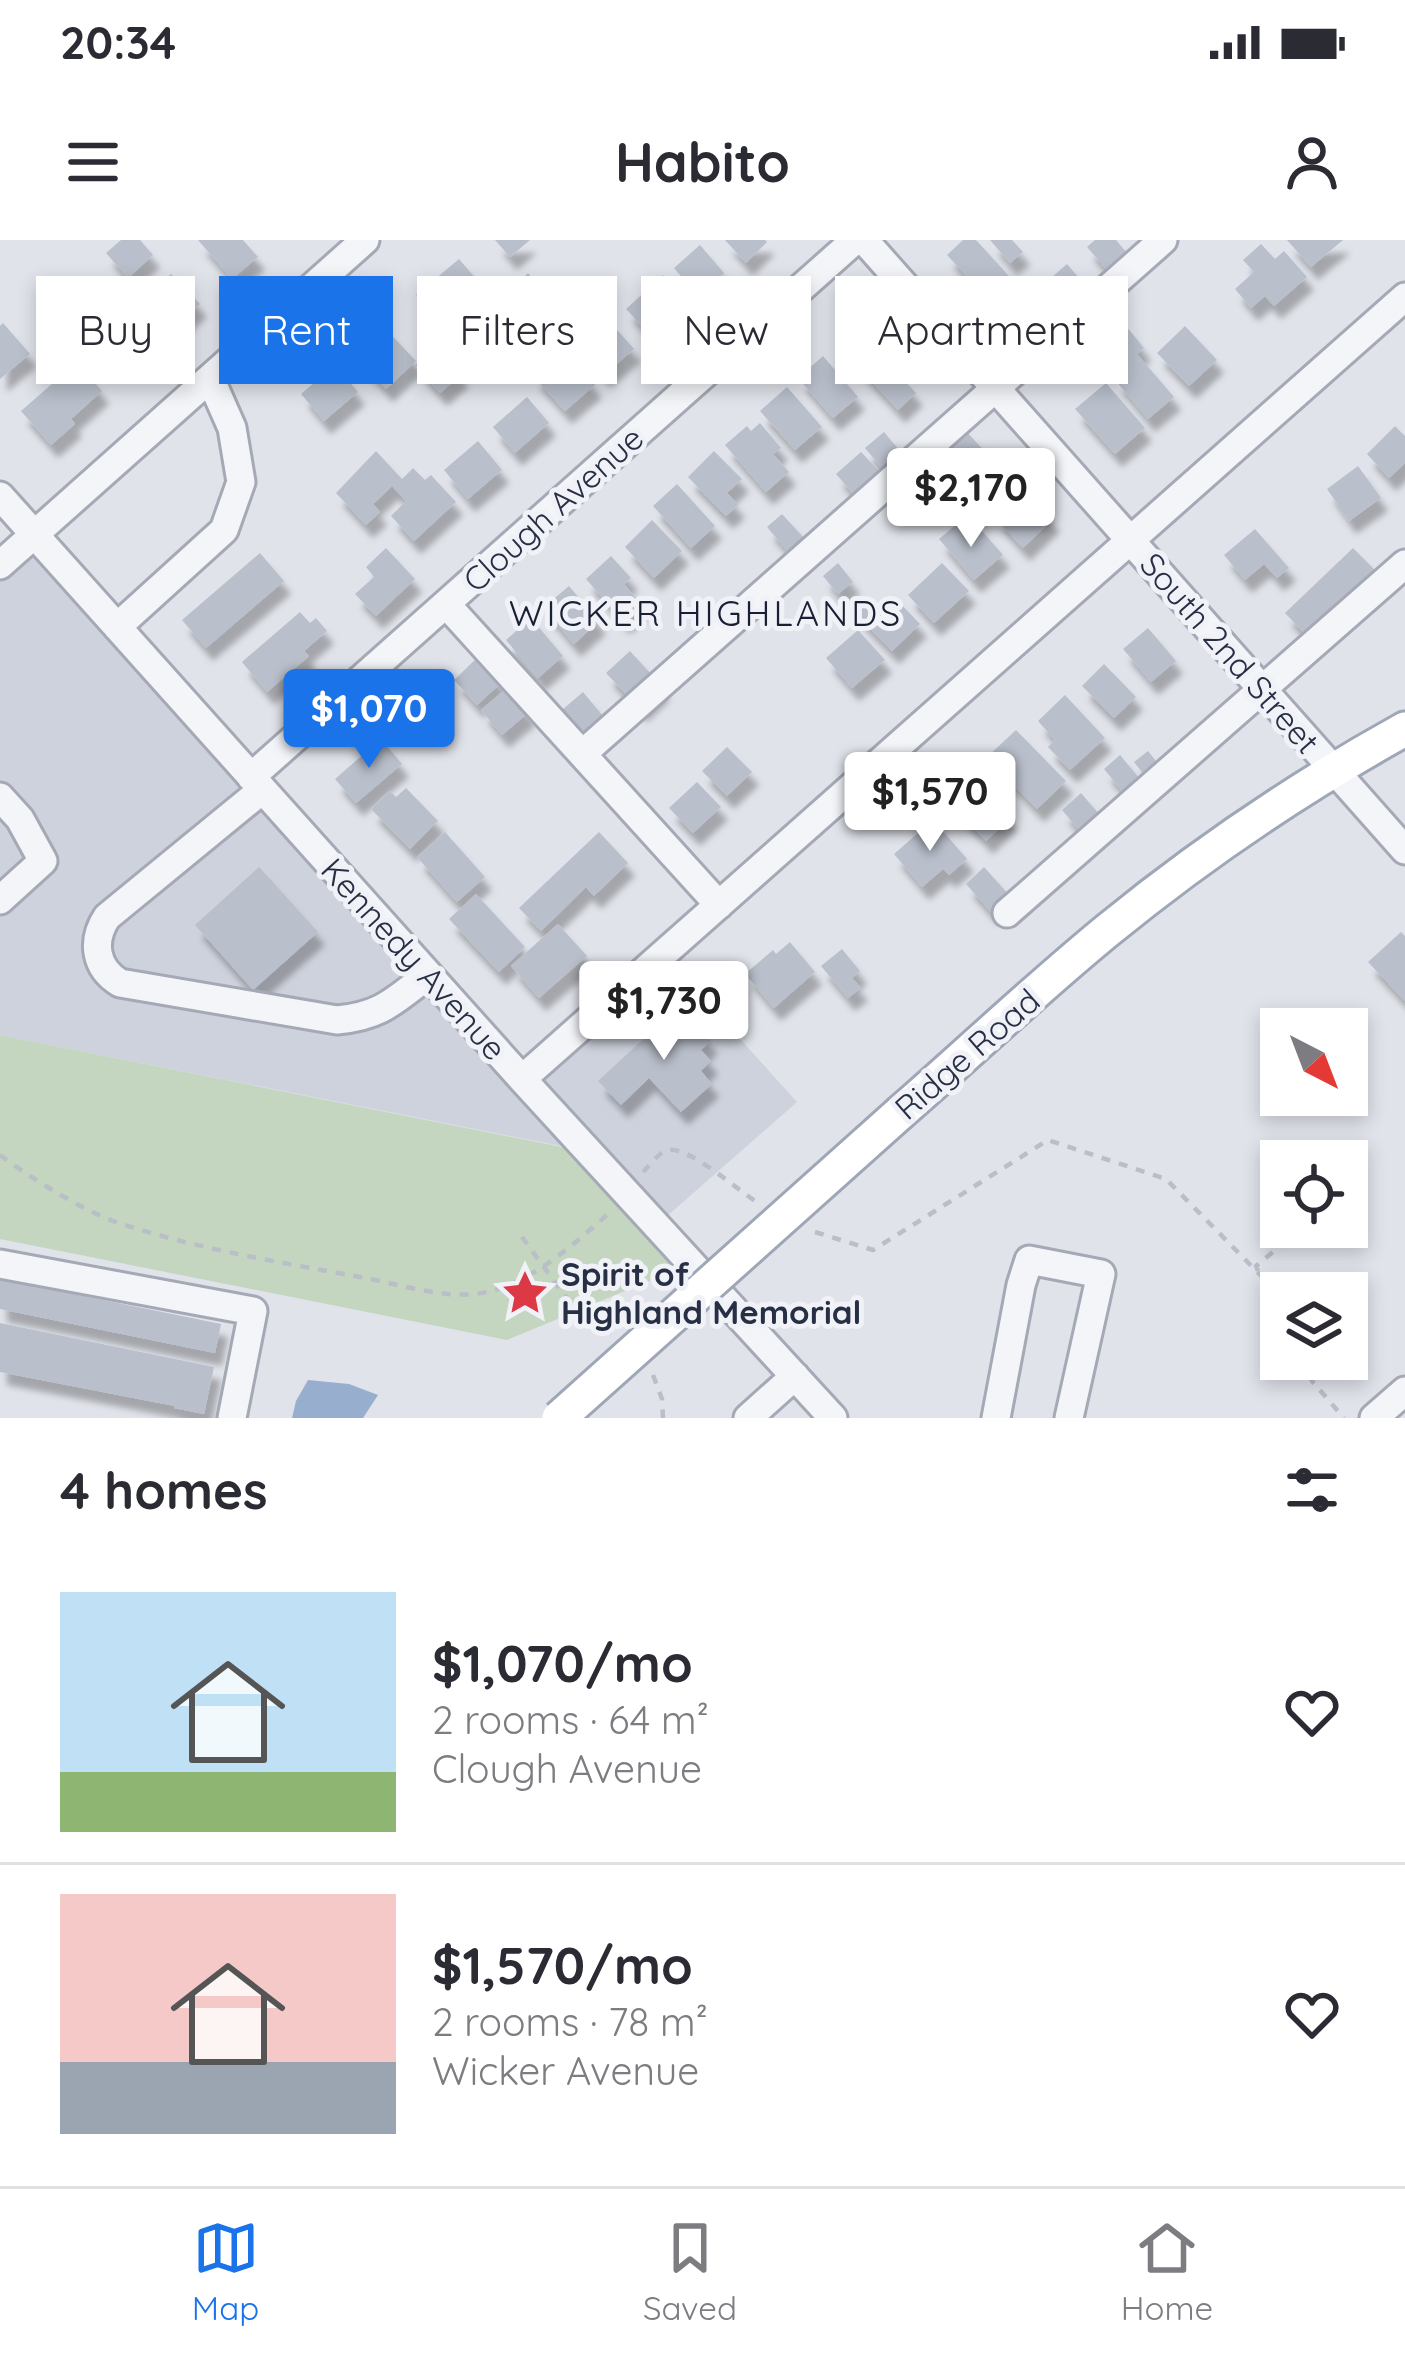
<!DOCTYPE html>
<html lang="en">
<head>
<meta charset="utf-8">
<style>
  body { margin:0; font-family:Quicksand,sans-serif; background:#f2f2f3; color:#2b2b33; height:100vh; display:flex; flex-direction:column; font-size:45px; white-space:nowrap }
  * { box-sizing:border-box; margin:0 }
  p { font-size:39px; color:#7c7c81 }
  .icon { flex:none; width:66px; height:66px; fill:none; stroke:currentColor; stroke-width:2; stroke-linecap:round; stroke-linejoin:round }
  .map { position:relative; height:1178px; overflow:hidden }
  .side { display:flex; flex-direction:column; background:#fff; flex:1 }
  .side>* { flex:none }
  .guide { position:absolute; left:36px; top:36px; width:1335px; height:108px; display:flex; gap:24px }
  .needle { width:78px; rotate:138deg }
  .buttons { position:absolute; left:1260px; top:768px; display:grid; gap:24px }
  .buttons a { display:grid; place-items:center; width:108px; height:108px; border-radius:0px; background:#fff; box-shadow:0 6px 18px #0003; font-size:60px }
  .price { position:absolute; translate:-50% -102px; padding:0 27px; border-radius:12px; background:#fff; color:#222; font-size:39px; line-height:78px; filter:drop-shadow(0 3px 6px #0008) }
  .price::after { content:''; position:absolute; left:50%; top:72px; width:36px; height:27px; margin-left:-18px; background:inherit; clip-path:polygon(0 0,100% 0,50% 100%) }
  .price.on { background:#1a73e8; color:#fff }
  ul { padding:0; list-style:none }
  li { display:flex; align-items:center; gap:36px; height:300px; padding:0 60px }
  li+li { border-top:3px solid #e1e1e2 }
  li span { display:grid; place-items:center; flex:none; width:336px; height:240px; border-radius:0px; color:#555 }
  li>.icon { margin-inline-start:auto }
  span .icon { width:144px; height:144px; fill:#fffc; stroke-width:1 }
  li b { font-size:51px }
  h2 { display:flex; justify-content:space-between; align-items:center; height:144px; padding:0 60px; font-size:51px }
  .pill { padding:0 42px; border-radius:0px; background:#fff; box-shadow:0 6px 18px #0003; font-size:42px; line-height:108px }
  .pill.on { background:#1a73e8; color:#fff }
  .status { display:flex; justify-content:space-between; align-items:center; height:84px; padding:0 60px; background:#fff; direction:ltr }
  .status svg { height:33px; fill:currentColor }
  header { display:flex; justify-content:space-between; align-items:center; height:156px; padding:0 60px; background:#fff; font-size:54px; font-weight:800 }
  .tabs { display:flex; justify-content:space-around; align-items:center; height:168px; border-top:3px solid #e1e1e2; background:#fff; font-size:33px; color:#7c7c81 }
  .tabs a { display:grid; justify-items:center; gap:6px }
  .tabs .on { color:#1a73e8 }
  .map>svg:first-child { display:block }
  .built { fill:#ced2dd }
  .green { fill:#c4d5c0 }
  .water { fill:#97aece }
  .building { fill:#b9bfcb; filter:url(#shadow) }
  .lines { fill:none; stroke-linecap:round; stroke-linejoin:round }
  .minor-casing { stroke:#a5a9b5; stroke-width:33 }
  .major-casing { stroke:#9ea6b7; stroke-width:39 }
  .path { stroke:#babec6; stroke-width:4.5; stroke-dasharray:9 9; stroke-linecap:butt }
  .minor { stroke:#f3f5f8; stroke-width:27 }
  .major { stroke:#fff; stroke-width:33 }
  .major-bridge-casing { stroke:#9ea6b7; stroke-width:39; stroke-linecap:butt }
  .major-bridge { stroke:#fff; stroke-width:33 }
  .labels { text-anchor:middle; stroke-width:10; stroke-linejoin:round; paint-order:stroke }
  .street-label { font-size:33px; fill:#272f44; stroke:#f0f2f8 }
  .poi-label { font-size:33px; font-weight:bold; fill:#272f44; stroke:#f0f2f8; text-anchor:start }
  .neighbourhood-label { font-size:36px; letter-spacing:3px; fill:#192034; stroke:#f0f2f8 }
</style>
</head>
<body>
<div class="status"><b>20:34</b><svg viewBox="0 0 49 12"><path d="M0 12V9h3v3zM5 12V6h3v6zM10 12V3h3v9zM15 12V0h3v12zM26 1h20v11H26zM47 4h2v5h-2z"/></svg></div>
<header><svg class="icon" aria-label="menu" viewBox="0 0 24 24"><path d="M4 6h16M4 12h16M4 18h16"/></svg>Habito<svg class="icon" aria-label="person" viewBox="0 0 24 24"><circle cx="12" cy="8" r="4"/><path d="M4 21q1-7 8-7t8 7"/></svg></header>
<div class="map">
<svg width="1405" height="1178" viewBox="0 0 1405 1178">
  <defs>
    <filter id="shadow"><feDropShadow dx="7" dy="13" stdDeviation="3" flood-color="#0004"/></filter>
  </defs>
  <rect width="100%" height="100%" fill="#e0e3ea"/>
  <path class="built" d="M 36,304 L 576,909 L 0,795 L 0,336 Z
    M 666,717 L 797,862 L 658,984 L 527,840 Z"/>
  <path class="green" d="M 0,795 L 587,912 L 690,1024 L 507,1100 L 0,999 Z"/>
  <path class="water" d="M 308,1140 L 349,1144 L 378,1155 L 363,1178 L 292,1178 L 296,1161 Z"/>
  <path class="building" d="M 121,0 L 140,0 L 153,15 L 128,38 L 106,13 Z
    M 198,0 L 243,0 L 258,17 L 232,39 Z
    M 495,0 L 530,0 L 510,17 Z
    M 725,0 L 765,0 L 767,2 L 746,23 Z
    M 963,0 L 976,0 L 1021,49 L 998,70 L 947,15 Z
    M 990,0 L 1012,0 L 1023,12 L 1010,23 Z
    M 1095,0 L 1116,0 L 1127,13 L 1107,30 L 1087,7 Z
    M 1287,0 L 1343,0 L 1311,27 Z
    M 1261,4 L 1275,19 L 1284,11 L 1307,37 L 1274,66 L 1265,56 L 1251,68 L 1235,49 L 1254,32 L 1243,20 Z
    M 700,5 L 724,33 L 698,56 L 674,28 Z
    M 459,19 L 484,48 L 453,75 L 458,80 L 446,90 L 416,55 Z
    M 1067,24 L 1086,46 L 1064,65 L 1045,43 Z
    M 528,33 L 547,56 L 535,66 L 516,44 Z
    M 171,34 L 200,64 L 156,107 L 127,76 L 136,68 L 122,54 L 141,36 L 155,50 Z
    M 663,35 L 684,58 L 647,92 L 626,69 Z
    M 110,76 L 130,98 L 110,116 L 90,93 Z
    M 3,83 L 30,114 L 0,139 L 0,86 Z
    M 611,83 L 634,109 L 604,135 L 581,109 Z
    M 382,85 L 416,121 L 386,149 L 352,113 Z
    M 865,86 L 894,118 L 888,123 L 916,153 L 898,170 L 841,108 Z
    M 1126,86 L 1144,108 L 1137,114 L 1174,157 L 1148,179 L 1115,140 L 1128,129 L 1106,103 Z
    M 1185,86 L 1217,120 L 1189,146 L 1157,113 Z
    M 438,106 L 462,134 L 440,153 L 415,125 Z
    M 823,116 L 858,157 L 833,178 L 798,138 Z
    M 571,118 L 595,145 L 565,171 L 533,136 L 546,125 L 554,133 Z
    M 77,122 L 102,151 L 71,179 L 75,184 L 51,205 L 21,171 Z
    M 335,125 L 358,152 L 324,181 L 301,154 Z
    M 1106,143 L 1145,188 L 1115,214 L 1075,169 Z
    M 787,147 L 822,187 L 795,210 L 760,171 Z
    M 527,157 L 549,183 L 515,213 L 493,187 Z
    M 760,183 L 781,208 L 773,214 L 789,232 L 766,252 L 725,205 L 747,186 L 751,191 Z
    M 1395,186 L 1405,196 L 1405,223 L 1389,238 L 1367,214 Z
    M 966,191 L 989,216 L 964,237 L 942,212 Z
    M 884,192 L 900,211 L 881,227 L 865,208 Z
    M 478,201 L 502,230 L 468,259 L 444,230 Z
    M 376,211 L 402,239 L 413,228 L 425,240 L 431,235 L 456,262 L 414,301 L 391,276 L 406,261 L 392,246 L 373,264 L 380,272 L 366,285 L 336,253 Z
    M 714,211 L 742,239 L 727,253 L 738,265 L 726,276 L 688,237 Z
    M 861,212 L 882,234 L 856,257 L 836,234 Z
    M 1358,226 L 1381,258 L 1349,281 L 1327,249 Z
    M 677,244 L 715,286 L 691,308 L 653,266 Z
    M 1025,250 L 1053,279 L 1023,308 L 995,278 Z
    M 782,274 L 805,299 L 789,313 L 767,287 Z
    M 652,280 L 682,311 L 654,338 L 625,307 Z
    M 957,284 L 965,294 L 976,284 L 1003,315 L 974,340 L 939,299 Z
    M 1255,289 L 1289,328 L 1277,338 L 1264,324 L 1245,340 L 1224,315 Z
    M 386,308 L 415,339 L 376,376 L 355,354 L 374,337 L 366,327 Z
    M 1353,308 L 1375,330 L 1307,396 L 1285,373 Z
    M 260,313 L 284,341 L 206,408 L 182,380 Z
    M 611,316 L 631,338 L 624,344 L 642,365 L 623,381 L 586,339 Z
    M 838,323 L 853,342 L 838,354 L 823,336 Z
    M 942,323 L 969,351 L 934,383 L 908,355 Z
    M 569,346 L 599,381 L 574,404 L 543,368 Z
    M 894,357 L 920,384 L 892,411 L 853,371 L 865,360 L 877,373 Z
    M 300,372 L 310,383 L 316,378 L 327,391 L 304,411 L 309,416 L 267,452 L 242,422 Z
    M 531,378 L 563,416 L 538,438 L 506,400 Z
    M 1148,388 L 1176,421 L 1151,442 L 1123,409 Z
    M 858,390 L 885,420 L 852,448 L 826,418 Z
    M 630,411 L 663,447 L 640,469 L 606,433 Z
    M 478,417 L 502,442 L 477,465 L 454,440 Z
    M 1104,424 L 1136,457 L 1114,478 L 1082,446 Z
    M 508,447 L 529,472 L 502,495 L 481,470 Z
    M 583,452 L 603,476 L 582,494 L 562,470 Z
    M 1065,455 L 1105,498 L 1070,530 L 1048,507 L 1055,500 L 1038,481 Z
    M 1016,490 L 1066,541 L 1037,569 L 987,517 Z
    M 381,499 L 402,524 L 356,563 L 335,539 Z
    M 727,507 L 752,532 L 727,556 L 702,531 Z
    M 1148,511 L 1159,525 L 1145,536 L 1134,522 Z
    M 1120,515 L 1140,539 L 1124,553 L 1104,529 Z
    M 697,542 L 721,567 L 693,593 L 669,568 Z
    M 406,548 L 438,581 L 410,609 L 371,569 L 390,551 L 396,557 Z
    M 985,551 L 1011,577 L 986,601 L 960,574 Z
    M 1081,553 L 1099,574 L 1080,591 L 1062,570 Z
    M 933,580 L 967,619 L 949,635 L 943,629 L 922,647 L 894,614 Z
    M 445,592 L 485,637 L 457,662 L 417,617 Z
    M 599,592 L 628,623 L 594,656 L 586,647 L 541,691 L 519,668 Z
    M 259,627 L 318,692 L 253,750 L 195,685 Z
    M 984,627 L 1009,655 L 991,672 L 966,644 Z
    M 476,654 L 525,707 L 499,732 L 449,679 Z
    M 558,684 L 587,716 L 539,758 L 511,726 Z
    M 1401,692 L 1405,696 L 1405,761 L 1368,722 Z
    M 790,702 L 815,732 L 774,768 L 745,734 L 773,710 L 776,714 Z
    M 842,709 L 860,731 L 852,738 L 861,748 L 848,758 L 821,726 Z
    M 679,766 L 711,801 L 701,810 L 711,821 L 701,831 L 712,844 L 681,872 L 649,838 L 621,865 L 598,841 Z
    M 0,1039 L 221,1084 L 215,1113 L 0,1069 Z
    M 0,1083 L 214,1127 L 204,1174 L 174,1168 L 175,1166 L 0,1132 Z"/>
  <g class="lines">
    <defs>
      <path id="minor" d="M 864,0 L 1405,610
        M 0,256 L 522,839 L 833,1178
        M 0,325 L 365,0
        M 446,364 L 719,665
        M 117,387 L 224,290 L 241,242 L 232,188 L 210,138
        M 582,514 L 1163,0
        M 251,537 L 855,0
        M 262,550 L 107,677 C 91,701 95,728 120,743 L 337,780 C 381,776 394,761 428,735
        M 0,557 L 20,579 L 43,621 L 0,660
        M 1007,673 L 1405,324
        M 522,839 L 1405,57
        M 0,1024 L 253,1071 L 232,1178
        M 748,1178 L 795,1136
        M 996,1178 L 1021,1045 L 1029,1020 L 1101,1034 L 1069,1178
        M 1374,1178 L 1405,1151"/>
      <path id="major" d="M 901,872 C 970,812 1037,748 1108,690 C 1201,614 1300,547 1405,489"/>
    </defs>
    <use href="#minor" class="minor-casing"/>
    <use href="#major" class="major-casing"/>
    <path class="path" d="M 0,915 C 29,937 85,972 119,983 C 197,1009 279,1022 360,1037 C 400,1044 447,1061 487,1052 C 534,1041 574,1004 609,973
      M 643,932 C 649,926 657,915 665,911 C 684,901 738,951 757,962
      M 815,992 L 873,1010 L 1048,900 L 1166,939 L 1281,1056
      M 522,997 L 565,1056 L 612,1093
      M 1258,1031 L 1256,1026 L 1303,987
      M 1303,1119 L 1312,1141 L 1344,1178
      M 653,1135 L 662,1159 L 663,1178"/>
    <use href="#minor" class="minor"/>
    <use href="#major" class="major"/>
    <defs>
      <path id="major-bridge" d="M 559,1178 L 901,872"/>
    </defs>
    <use href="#major-bridge" class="major-bridge-casing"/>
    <use href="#major-bridge" class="major-bridge"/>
  </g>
  <defs>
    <symbol id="sight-bare" viewBox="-9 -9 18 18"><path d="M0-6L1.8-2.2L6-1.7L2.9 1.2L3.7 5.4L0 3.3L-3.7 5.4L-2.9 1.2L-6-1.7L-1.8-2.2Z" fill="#dc3846" stroke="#f0f2f8" stroke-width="2.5" paint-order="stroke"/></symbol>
  </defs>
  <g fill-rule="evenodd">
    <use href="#sight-bare" x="492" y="1020" width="66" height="66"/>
  </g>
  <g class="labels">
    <g class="street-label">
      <text transform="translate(553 269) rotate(-42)" y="12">Clough Avenue</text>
      <text transform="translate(1230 413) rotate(49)" y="12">South 2nd Street</text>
      <text transform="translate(414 719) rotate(48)" y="12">Kennedy Avenue</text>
      <text transform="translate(967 814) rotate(-41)" y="12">Ridge Road</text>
    </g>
    <g class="poi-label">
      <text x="561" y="1046">Spirit of<tspan x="561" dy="38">Highland Memorial</tspan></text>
    </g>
    <g class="neighbourhood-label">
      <text x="706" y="386">WICKER HIGHLANDS</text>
    </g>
  </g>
</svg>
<div class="buttons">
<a><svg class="needle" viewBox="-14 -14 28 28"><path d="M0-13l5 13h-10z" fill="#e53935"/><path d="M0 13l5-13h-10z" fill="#7c7c81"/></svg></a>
<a><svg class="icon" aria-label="locate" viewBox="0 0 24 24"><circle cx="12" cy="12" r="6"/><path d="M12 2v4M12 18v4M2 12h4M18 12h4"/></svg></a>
<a><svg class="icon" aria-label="layers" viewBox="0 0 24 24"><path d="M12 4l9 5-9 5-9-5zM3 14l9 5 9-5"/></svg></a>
</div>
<b class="price" style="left:971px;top:310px">$2,170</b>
<b class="price on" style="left:369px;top:531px">$1,070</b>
<b class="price" style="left:930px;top:614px">$1,570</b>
<b class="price" style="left:664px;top:823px">$1,730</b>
<div class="guide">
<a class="pill">Buy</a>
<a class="pill on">Rent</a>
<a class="pill">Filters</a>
<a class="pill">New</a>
<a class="pill">Apartment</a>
</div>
</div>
<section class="side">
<h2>4 homes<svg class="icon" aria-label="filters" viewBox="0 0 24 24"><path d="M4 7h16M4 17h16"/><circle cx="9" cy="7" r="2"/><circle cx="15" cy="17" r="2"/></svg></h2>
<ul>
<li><span style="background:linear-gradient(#bfe0f5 75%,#8fb573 0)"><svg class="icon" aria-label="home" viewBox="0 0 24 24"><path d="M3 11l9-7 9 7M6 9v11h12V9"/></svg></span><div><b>$1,070/mo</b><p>2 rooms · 64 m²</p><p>Clough Avenue</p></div><svg class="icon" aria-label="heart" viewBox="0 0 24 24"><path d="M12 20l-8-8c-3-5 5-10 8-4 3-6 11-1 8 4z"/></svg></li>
<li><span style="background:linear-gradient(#f6c9c9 70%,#9aa5b1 0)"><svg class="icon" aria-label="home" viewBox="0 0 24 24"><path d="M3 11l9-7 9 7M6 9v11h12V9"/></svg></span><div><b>$1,570/mo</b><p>2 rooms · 78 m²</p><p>Wicker Avenue</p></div><svg class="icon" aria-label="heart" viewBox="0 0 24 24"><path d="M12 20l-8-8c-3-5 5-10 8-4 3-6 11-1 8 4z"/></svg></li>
</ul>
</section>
<nav class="tabs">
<a class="on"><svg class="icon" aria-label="map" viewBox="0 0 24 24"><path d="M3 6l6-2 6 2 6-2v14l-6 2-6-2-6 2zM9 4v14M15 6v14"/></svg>Map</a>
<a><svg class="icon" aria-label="saved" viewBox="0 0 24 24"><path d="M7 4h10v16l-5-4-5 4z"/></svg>Saved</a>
<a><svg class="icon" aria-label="home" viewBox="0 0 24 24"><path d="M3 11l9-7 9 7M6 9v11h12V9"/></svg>Home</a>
</nav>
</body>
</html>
